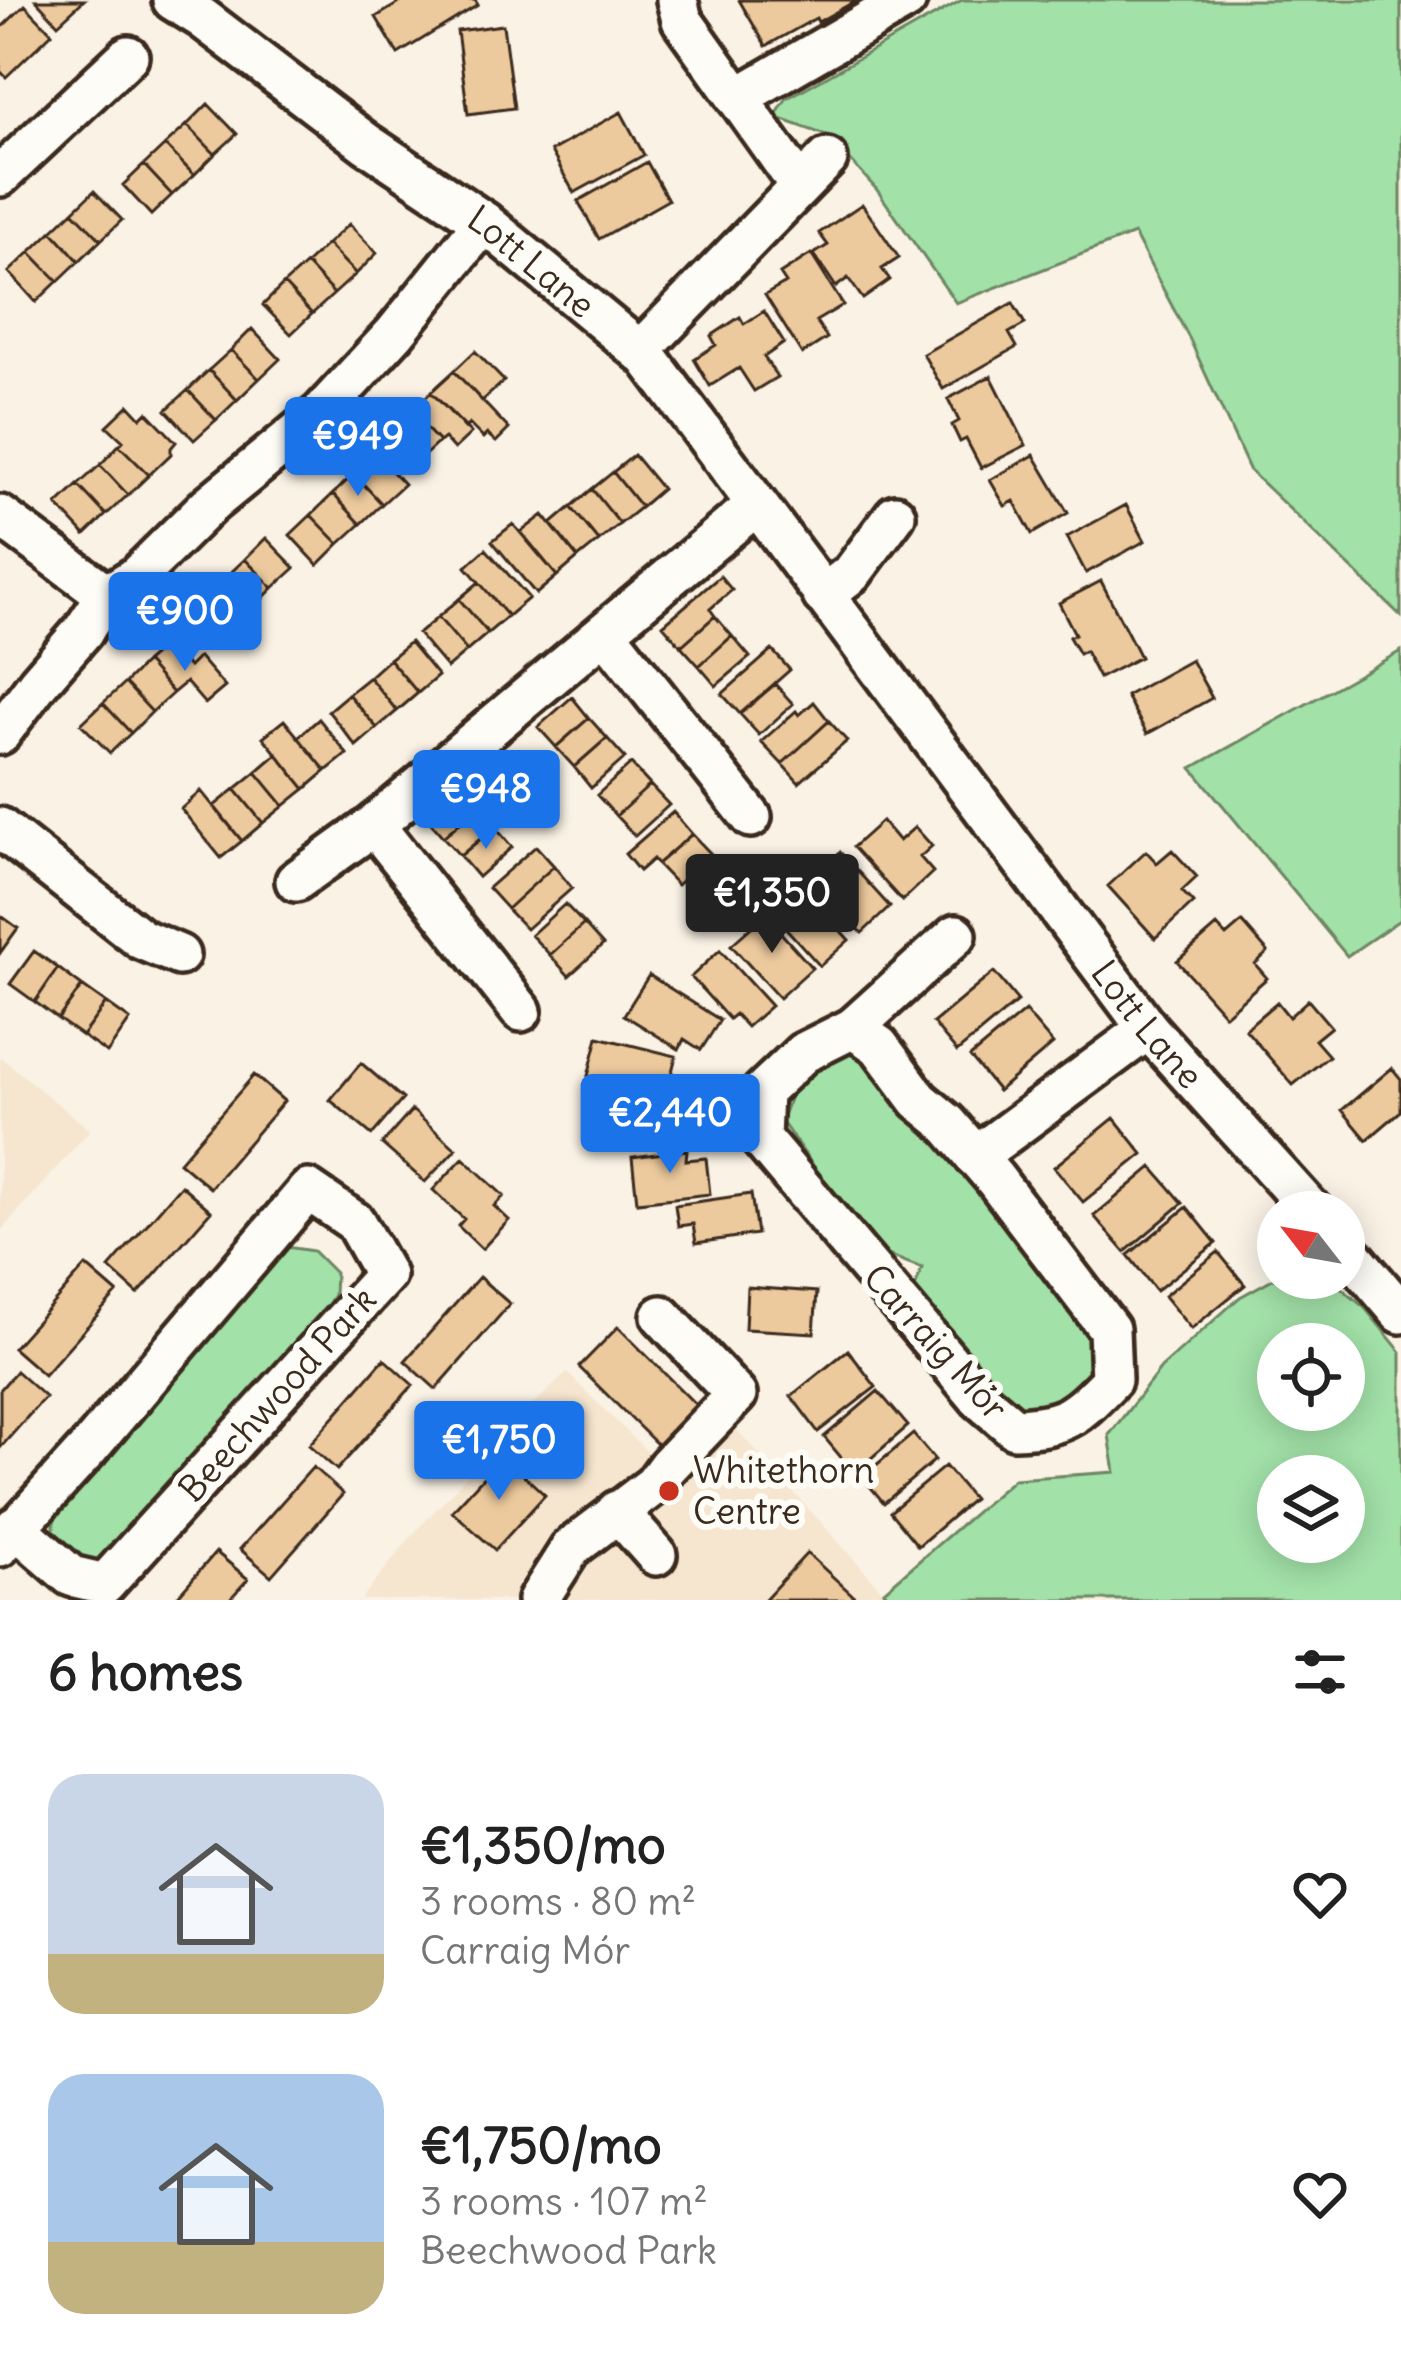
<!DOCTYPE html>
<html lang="en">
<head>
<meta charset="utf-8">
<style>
  body { margin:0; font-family:Delius,sans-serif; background:#f2f2f2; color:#222; height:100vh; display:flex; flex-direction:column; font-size:45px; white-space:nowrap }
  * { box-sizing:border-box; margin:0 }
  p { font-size:39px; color:#767676 }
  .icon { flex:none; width:66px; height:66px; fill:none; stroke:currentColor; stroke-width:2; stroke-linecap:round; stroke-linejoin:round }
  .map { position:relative; height:1600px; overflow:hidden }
  .sheet { display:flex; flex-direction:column; background:#fff; flex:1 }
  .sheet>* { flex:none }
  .needle { width:78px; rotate:301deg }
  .buttons { position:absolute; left:1257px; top:1191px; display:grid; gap:24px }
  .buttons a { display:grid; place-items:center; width:108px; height:108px; border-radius:50%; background:#fff; box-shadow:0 6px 30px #0003; font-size:60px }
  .price { position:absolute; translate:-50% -102px; padding:0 27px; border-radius:12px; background:#1a73e8; color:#fff; font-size:39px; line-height:78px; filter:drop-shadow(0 3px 6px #0008) }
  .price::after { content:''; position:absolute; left:50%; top:72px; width:36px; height:27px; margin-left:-18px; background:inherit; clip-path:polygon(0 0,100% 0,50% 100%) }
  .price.selected { background:#222; color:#fff }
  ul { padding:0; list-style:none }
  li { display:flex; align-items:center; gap:36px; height:300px; padding:0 48px }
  li span { display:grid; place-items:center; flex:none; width:336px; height:240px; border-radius:36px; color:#555 }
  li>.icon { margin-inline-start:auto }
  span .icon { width:144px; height:144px; fill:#fffc; stroke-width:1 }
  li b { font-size:51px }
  h2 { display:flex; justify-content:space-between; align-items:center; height:144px; padding:0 48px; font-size:51px }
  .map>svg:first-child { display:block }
  .built { fill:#f6e6d0 }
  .green { fill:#a2e1a8; stroke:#6e8663; stroke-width:3; fill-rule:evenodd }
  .building { fill:#edca9e; stroke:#3b2a1e; stroke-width:3 }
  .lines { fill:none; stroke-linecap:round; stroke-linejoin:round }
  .minor-casing { stroke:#3b2a1e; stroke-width:48 }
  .minor { stroke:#fdfcf7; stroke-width:39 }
  .poi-dot { fill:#c8321e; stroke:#fdfcf7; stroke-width:4.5 }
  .labels { text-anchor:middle; stroke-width:12; stroke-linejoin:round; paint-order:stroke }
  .street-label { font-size:36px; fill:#3b2a1e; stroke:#fdfcf7 }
  .poi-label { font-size:36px; fill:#3b2a1e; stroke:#fdfcf7; text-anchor:start }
</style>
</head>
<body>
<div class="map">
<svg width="1401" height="1600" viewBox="0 0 1401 1600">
  <rect width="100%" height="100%" fill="#faf2e5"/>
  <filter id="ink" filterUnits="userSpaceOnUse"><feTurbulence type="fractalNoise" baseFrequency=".00833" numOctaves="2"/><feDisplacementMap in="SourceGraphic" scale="24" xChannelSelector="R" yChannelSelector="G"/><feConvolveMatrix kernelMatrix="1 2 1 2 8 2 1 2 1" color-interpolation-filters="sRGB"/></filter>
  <g filter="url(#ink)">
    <path class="built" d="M 0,1057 L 90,1130 L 0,1232 Z
      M 567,1373 L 676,1480 L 731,1423 L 891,1600 L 361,1600 L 408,1540 L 531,1406 Z"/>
    <path class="green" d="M 962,0 L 1401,0 L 1401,616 L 1250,471 L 1190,340 L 1134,234 L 956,303 L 877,190 L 828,136 L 775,117 L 786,99 Z
      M 1401,651 L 1401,919 L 1347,956 L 1192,768 Z
      M 851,1054 L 876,1068 L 1094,1326 L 1097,1378 L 1037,1416 L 1009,1407 L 911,1299 L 922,1268 L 874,1250 L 781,1121 C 798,1075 802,1066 851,1054 Z
      M 280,1246 L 313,1251 L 335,1273 L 334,1295 L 325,1309 L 103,1556 L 92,1562 L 66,1554 L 54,1535 L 54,1513 Z
      M 1278,1276 L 1330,1278 L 1365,1308 L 1401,1352 L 1401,1600 L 891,1600 L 884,1591 L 1014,1479 L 1115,1472 L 1109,1435 L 1161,1368 L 1240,1297 ZM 1278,1344 L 1344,1344 L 1344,1410 L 1278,1410 ZM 1278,1476 L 1344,1476 L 1344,1542 L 1278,1542 Z"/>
    <path class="building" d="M 36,0 L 84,0 L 58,24 Z
      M 404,0 L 475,0 L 478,5 L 398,54 L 376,17 Z
      M 739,0 L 857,0 L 818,22 L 816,18 L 766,46 Z
      M 25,5 L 52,33 L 6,77 L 0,71 L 0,29 Z
      M 503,25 L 514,108 L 468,114 L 457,31 Z
      M 208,104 L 237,134 L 215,154 L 187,125 Z
      M 621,112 L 644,155 L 574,193 L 551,151 Z
      M 187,125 L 215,154 L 194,175 L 165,145 Z
      M 165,145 L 194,175 L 172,195 L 144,165 Z
      M 647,162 L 668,200 L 599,239 L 578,201 Z
      M 144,165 L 172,195 L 151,215 L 123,185 Z
      M 94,191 L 122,220 L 101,240 L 73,211 Z
      M 862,204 L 899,258 L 882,269 L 890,280 L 863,299 L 848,278 L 836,287 L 814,254 L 828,245 L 819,233 Z
      M 73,211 L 101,240 L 79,261 L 52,231 Z
      M 349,224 L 377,253 L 356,274 L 327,244 Z
      M 52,231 L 79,261 L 58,281 L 30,252 Z
      M 327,244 L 356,274 L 334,294 L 306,264 Z
      M 30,252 L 58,281 L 36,302 L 9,272 Z
      M 811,254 L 843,305 L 816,321 L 827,338 L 802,354 L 765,295 L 786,283 L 780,274 Z
      M 306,264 L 334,294 L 312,314 L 284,284 Z
      M 284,284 L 312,314 L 291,334 L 263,305 Z
      M 1013,303 L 1025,324 L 1009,333 L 1017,347 L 943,389 L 923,354 Z
      M 764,311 L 784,343 L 764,357 L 777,377 L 754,391 L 739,368 L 710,386 L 694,359 L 716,345 L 711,336 L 740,317 L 744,324 Z
      M 252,329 L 280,359 L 259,379 L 231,350 Z
      M 231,350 L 259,379 L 237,400 L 209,370 Z
      M 475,351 L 504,381 L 482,401 L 454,371 Z
      M 209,370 L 237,400 L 216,420 L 188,390 Z
      M 454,371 L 509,429 L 496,442 L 487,434 L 483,438 L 469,424 L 465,428 L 431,392 Z
      M 991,376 L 1026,445 L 981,468 L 966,439 L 960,442 L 952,425 L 959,421 L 948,399 Z
      M 188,390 L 216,420 L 194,440 L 166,410 Z
      M 431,392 L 471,433 L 454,449 L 444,438 L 439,442 L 411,412 Z
      M 129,405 L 141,418 L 147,412 L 176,442 L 171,448 L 171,454 L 149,475 L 119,445 L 123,441 L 107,426 Z
      M 411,412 L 439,442 L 417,462 L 389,432 Z
      M 119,445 L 149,475 L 128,495 L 100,465 Z
      M 376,454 L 404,484 L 382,504 L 354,474 Z
      M 634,455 L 662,489 L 641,507 L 613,472 Z
      M 1034,455 L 1068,513 L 1032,534 L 1014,501 L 1005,506 L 990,480 Z
      M 100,465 L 128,495 L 106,515 L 78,485 Z
      M 613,472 L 641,507 L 620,524 L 592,489 Z
      M 354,474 L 382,504 L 361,524 L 333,494 Z
      M 78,485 L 106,515 L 85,535 L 57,505 Z
      M 592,489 L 620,524 L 599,541 L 571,507 Z
      M 333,494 L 361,524 L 339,544 L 311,515 Z
      M 1126,505 L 1145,541 L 1086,573 L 1067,537 Z
      M 571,507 L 599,541 L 578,558 L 551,524 Z
      M 311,515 L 339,544 L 318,565 L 290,535 Z
      M 543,515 L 578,558 L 557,576 L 521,532 Z
      M 513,524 L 557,576 L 536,594 L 492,541 Z
      M 266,538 L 295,568 L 273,588 L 245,559 Z
      M 486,549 L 529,598 L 508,616 L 466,567 Z
      M 245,559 L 273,588 L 252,609 L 224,579 Z
      M 720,576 L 732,590 L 710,609 L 715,616 L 681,646 L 663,625 Z
      M 224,579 L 252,609 L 230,629 L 202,599 Z
      M 1101,581 L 1140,657 L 1099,678 L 1085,651 L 1079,654 L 1069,637 L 1075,634 L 1059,603 Z
      M 479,582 L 508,616 L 488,633 L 459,599 Z
      M 202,599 L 230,629 L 209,649 L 181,619 Z
      M 459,599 L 488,633 L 467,651 L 438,617 Z
      M 715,616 L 732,636 L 699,666 L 681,646 Z
      M 438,617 L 467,651 L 447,668 L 418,634 Z
      M 732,636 L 750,657 L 716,686 L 699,666 Z
      M 410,642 L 438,676 L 418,693 L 389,659 Z
      M 168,643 L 189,667 L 199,657 L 225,687 L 205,704 L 186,682 L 173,693 L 146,662 Z
      M 772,650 L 790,670 L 740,714 L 722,694 Z
      M 389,659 L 418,693 L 397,711 L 369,677 Z
      M 1191,660 L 1212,698 L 1147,734 L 1126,696 Z
      M 146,662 L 173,693 L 152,712 L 125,683 Z
      M 369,677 L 397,711 L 377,728 L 348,694 Z
      M 125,683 L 152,712 L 131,733 L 103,703 Z
      M 775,684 L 793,704 L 759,735 L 740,714 Z
      M 348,694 L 377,728 L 356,746 L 328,711 Z
      M 572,697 L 589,718 L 556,747 L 538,727 Z
      M 814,702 L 829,721 L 782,764 L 761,742 L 796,711 L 799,715 Z
      M 103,703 L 131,733 L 110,753 L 81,724 Z
      M 589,718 L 607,738 L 574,767 L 556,747 Z
      M 319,719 L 347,754 L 326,771 L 298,737 Z
      M 284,720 L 326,771 L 305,789 L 263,737 Z
      M 829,721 L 847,741 L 799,783 L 782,764 Z
      M 607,738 L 625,758 L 591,788 L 574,767 Z
      M 277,754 L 305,789 L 284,806 L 256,772 Z
      M 631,764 L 650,785 L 616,816 L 597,795 Z
      M 481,767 L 500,788 L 443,837 L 425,816 Z
      M 256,772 L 284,806 L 263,823 L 235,789 Z
      M 650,785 L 669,805 L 635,836 L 616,816 Z
      M 500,788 L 517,808 L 460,856 L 443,837 Z
      M 235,789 L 263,823 L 242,841 L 214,806 Z
      M 201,791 L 242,841 L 221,858 L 181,809 Z
      M 673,812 L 692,834 L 657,864 L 653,859 L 639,871 L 625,854 Z
      M 882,821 L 899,841 L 915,827 L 932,846 L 920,857 L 933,872 L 902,901 L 853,847 Z
      M 495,827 L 512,847 L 478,877 L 460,856 Z
      M 692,834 L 711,854 L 677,885 L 657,864 Z
      M 536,846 L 554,866 L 507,909 L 488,888 Z
      M 1172,850 L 1197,877 L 1182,891 L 1193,903 L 1155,938 L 1108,886 L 1146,851 L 1157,863 Z
      M 840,852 L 890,907 L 862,933 L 811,878 Z
      M 554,866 L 572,888 L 526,929 L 507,909 Z
      M 802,888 L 849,940 L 820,966 L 773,914 Z
      M 565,904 L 584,924 L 550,955 L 531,935 Z
      M 0,915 L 18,928 L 0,953 Z
      M 765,915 L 812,968 L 779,998 L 731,945 Z
      M 1242,922 L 1268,952 L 1255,964 L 1267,978 L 1225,1015 L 1177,961 L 1217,926 L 1226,936 Z
      M 584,924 L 603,945 L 569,976 L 550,955 Z
      M 720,950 L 771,1006 L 747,1027 L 735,1014 L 729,1019 L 691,977 Z
      M 34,951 L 58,968 L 35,1002 L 10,984 Z
      M 58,968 L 82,986 L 58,1019 L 35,1002 Z
      M 994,972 L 1018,1001 L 957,1052 L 933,1023 Z
      M 649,975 L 720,1020 L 701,1050 L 684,1039 L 679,1049 L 624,1015 Z
      M 82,986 L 106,1003 L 82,1036 L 58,1019 Z
      M 1308,1000 L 1331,1027 L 1315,1040 L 1329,1056 L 1293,1085 L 1245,1029 L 1277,1002 L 1289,1017 Z
      M 106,1003 L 130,1020 L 107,1053 L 82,1036 Z
      M 1025,1011 L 1053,1044 L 998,1091 L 970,1057 Z
      M 598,1037 L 676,1056 L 666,1095 L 588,1076 Z
      M 361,1063 L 403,1099 L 372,1135 L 330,1100 Z
      M 1392,1068 L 1401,1079 L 1401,1111 L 1367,1140 L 1342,1110 Z
      M 254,1075 L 284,1101 L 210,1188 L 179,1162 Z
      M 644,1105 L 644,1113 L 661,1112 L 664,1145 L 609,1149 L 608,1125 L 594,1126 L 592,1109 Z
      M 412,1110 L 456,1149 L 425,1182 L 382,1144 Z
      M 1114,1118 L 1143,1154 L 1083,1202 L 1054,1167 Z
      M 687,1150 L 686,1160 L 706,1158 L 710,1194 L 637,1202 L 632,1157 Z
      M 463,1158 L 504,1196 L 494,1206 L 509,1220 L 482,1249 L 458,1226 L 464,1219 L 433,1190 Z
      M 1152,1167 L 1183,1203 L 1125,1252 L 1094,1216 Z
      M 181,1185 L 211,1211 L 138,1294 L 109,1268 Z
      M 751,1194 L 757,1234 L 696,1243 L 693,1224 L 678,1226 L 675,1205 Z
      M 1187,1207 L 1216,1243 L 1156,1291 L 1128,1255 Z
      M 1218,1252 L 1245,1285 L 1191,1329 L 1164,1296 Z
      M 86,1266 L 117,1293 L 44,1375 L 13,1348 Z
      M 479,1277 L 510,1304 L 436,1389 L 405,1361 Z
      M 747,1287 L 817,1292 L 814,1333 L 745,1329 Z
      M 618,1327 L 717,1426 L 678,1465 L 579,1367 Z
      M 848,1350 L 876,1387 L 818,1432 L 791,1396 Z
      M 384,1359 L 413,1385 L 337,1470 L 309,1445 Z
      M 16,1371 L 45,1397 L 0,1448 L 0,1390 Z
      M 878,1391 L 908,1426 L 854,1473 L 824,1437 Z
      M 913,1434 L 935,1460 L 884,1503 L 862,1477 Z
      M 503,1456 L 545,1495 L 495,1550 L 452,1511 Z
      M 945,1466 L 973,1499 L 918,1546 L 890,1512 Z
      M 313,1467 L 343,1494 L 271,1576 L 240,1549 Z
      M 216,1552 L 248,1579 L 229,1600 L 174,1600 Z
      M 807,1553 L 858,1600 L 764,1600 Z"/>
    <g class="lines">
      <defs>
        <g id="minor">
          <path id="s1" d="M 173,0 L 202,18 L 366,143 L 484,222 L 647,357 L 1148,1029 L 1313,1212"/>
          <path d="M 677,0 L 682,20 L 800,186"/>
          <path d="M 737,98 L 906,0"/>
          <path d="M 0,176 L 128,56"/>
          <path d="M 640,351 L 827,159"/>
          <path d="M 0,516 L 107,595"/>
          <path d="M 823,595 L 852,573 L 895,515"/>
          <path d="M 605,632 L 751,817"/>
          <path d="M 0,734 L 38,683 L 83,631 L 107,595 L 137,576 L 209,505 L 321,413 L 395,333 L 484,222"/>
          <path d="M 374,825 L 521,1011"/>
          <path d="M 0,828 L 141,939 L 179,955"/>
          <path d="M 296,881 L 374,825 L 755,506"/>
          <path d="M 853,1028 L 879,1046 L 919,1100 L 947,1123 L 995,1179 L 1109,1329 L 1111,1380 C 1075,1417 1066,1426 1014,1428 L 980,1399 L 760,1138 L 762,1092 L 803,1053 Z"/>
          <path d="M 853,1028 L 956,935"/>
          <path d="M 975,1157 L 1148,1029"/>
          <path d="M 1344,1246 L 1401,1313"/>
          <path d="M 617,1511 L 656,1555"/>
          <path d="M 0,1546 L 89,1448 L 308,1190 L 355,1222 L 385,1275 L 105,1584 L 71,1576 L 15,1527"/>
          <path d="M 538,1600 L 571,1548 L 654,1485 L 668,1466 L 736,1395 L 662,1316"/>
        </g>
      </defs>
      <use href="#minor" class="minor-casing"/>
      <use href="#minor" class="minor"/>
    </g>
  </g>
  <circle class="poi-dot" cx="669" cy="1491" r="12"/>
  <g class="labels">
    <g class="street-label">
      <text dy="13" stroke="none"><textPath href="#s1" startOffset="444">Lott Lane</textPath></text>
      <text dy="13" stroke="none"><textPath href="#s1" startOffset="1428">Lott Lane</textPath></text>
      <text transform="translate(936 1342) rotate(48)" y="13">Carraig Mór</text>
      <text transform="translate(277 1394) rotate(-48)" y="13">Beechwood Park</text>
    </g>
    <g class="poi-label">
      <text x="693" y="1483">Whitethorn<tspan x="693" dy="41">Centre</tspan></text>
    </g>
  </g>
</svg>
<div class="buttons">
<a><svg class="needle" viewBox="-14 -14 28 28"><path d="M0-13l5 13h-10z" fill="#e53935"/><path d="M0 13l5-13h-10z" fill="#767676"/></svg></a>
<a><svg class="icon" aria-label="locate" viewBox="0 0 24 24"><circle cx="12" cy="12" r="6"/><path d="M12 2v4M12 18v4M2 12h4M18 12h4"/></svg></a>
<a><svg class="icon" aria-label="layers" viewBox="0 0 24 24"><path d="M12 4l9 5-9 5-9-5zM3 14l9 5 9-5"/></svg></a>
</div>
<b class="price" style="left:358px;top:499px">€949</b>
<b class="price" style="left:185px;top:674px">€900</b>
<b class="price" style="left:486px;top:852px">€948</b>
<b class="price selected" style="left:772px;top:956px">€1,350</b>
<b class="price" style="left:670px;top:1176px">€2,440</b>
<b class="price" style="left:499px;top:1503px">€1,750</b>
</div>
<section class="sheet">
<h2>6 homes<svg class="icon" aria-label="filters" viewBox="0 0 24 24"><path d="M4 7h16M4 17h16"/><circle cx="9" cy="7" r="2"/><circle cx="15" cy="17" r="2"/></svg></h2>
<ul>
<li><span style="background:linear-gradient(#c9d6e8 75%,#c2b280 0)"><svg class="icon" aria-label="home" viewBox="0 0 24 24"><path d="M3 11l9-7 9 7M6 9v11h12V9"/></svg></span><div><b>€1,350/mo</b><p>3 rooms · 80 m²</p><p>Carraig Mór</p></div><svg class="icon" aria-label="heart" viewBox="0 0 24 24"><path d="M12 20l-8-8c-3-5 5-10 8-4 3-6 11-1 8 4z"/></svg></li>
<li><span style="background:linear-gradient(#a9c7e8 70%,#c2b280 0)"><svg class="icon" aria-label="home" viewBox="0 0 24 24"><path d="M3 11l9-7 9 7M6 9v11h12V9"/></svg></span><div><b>€1,750/mo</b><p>3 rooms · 107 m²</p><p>Beechwood Park</p></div><svg class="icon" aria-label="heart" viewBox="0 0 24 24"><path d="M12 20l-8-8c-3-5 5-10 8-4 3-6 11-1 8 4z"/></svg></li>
</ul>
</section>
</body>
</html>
